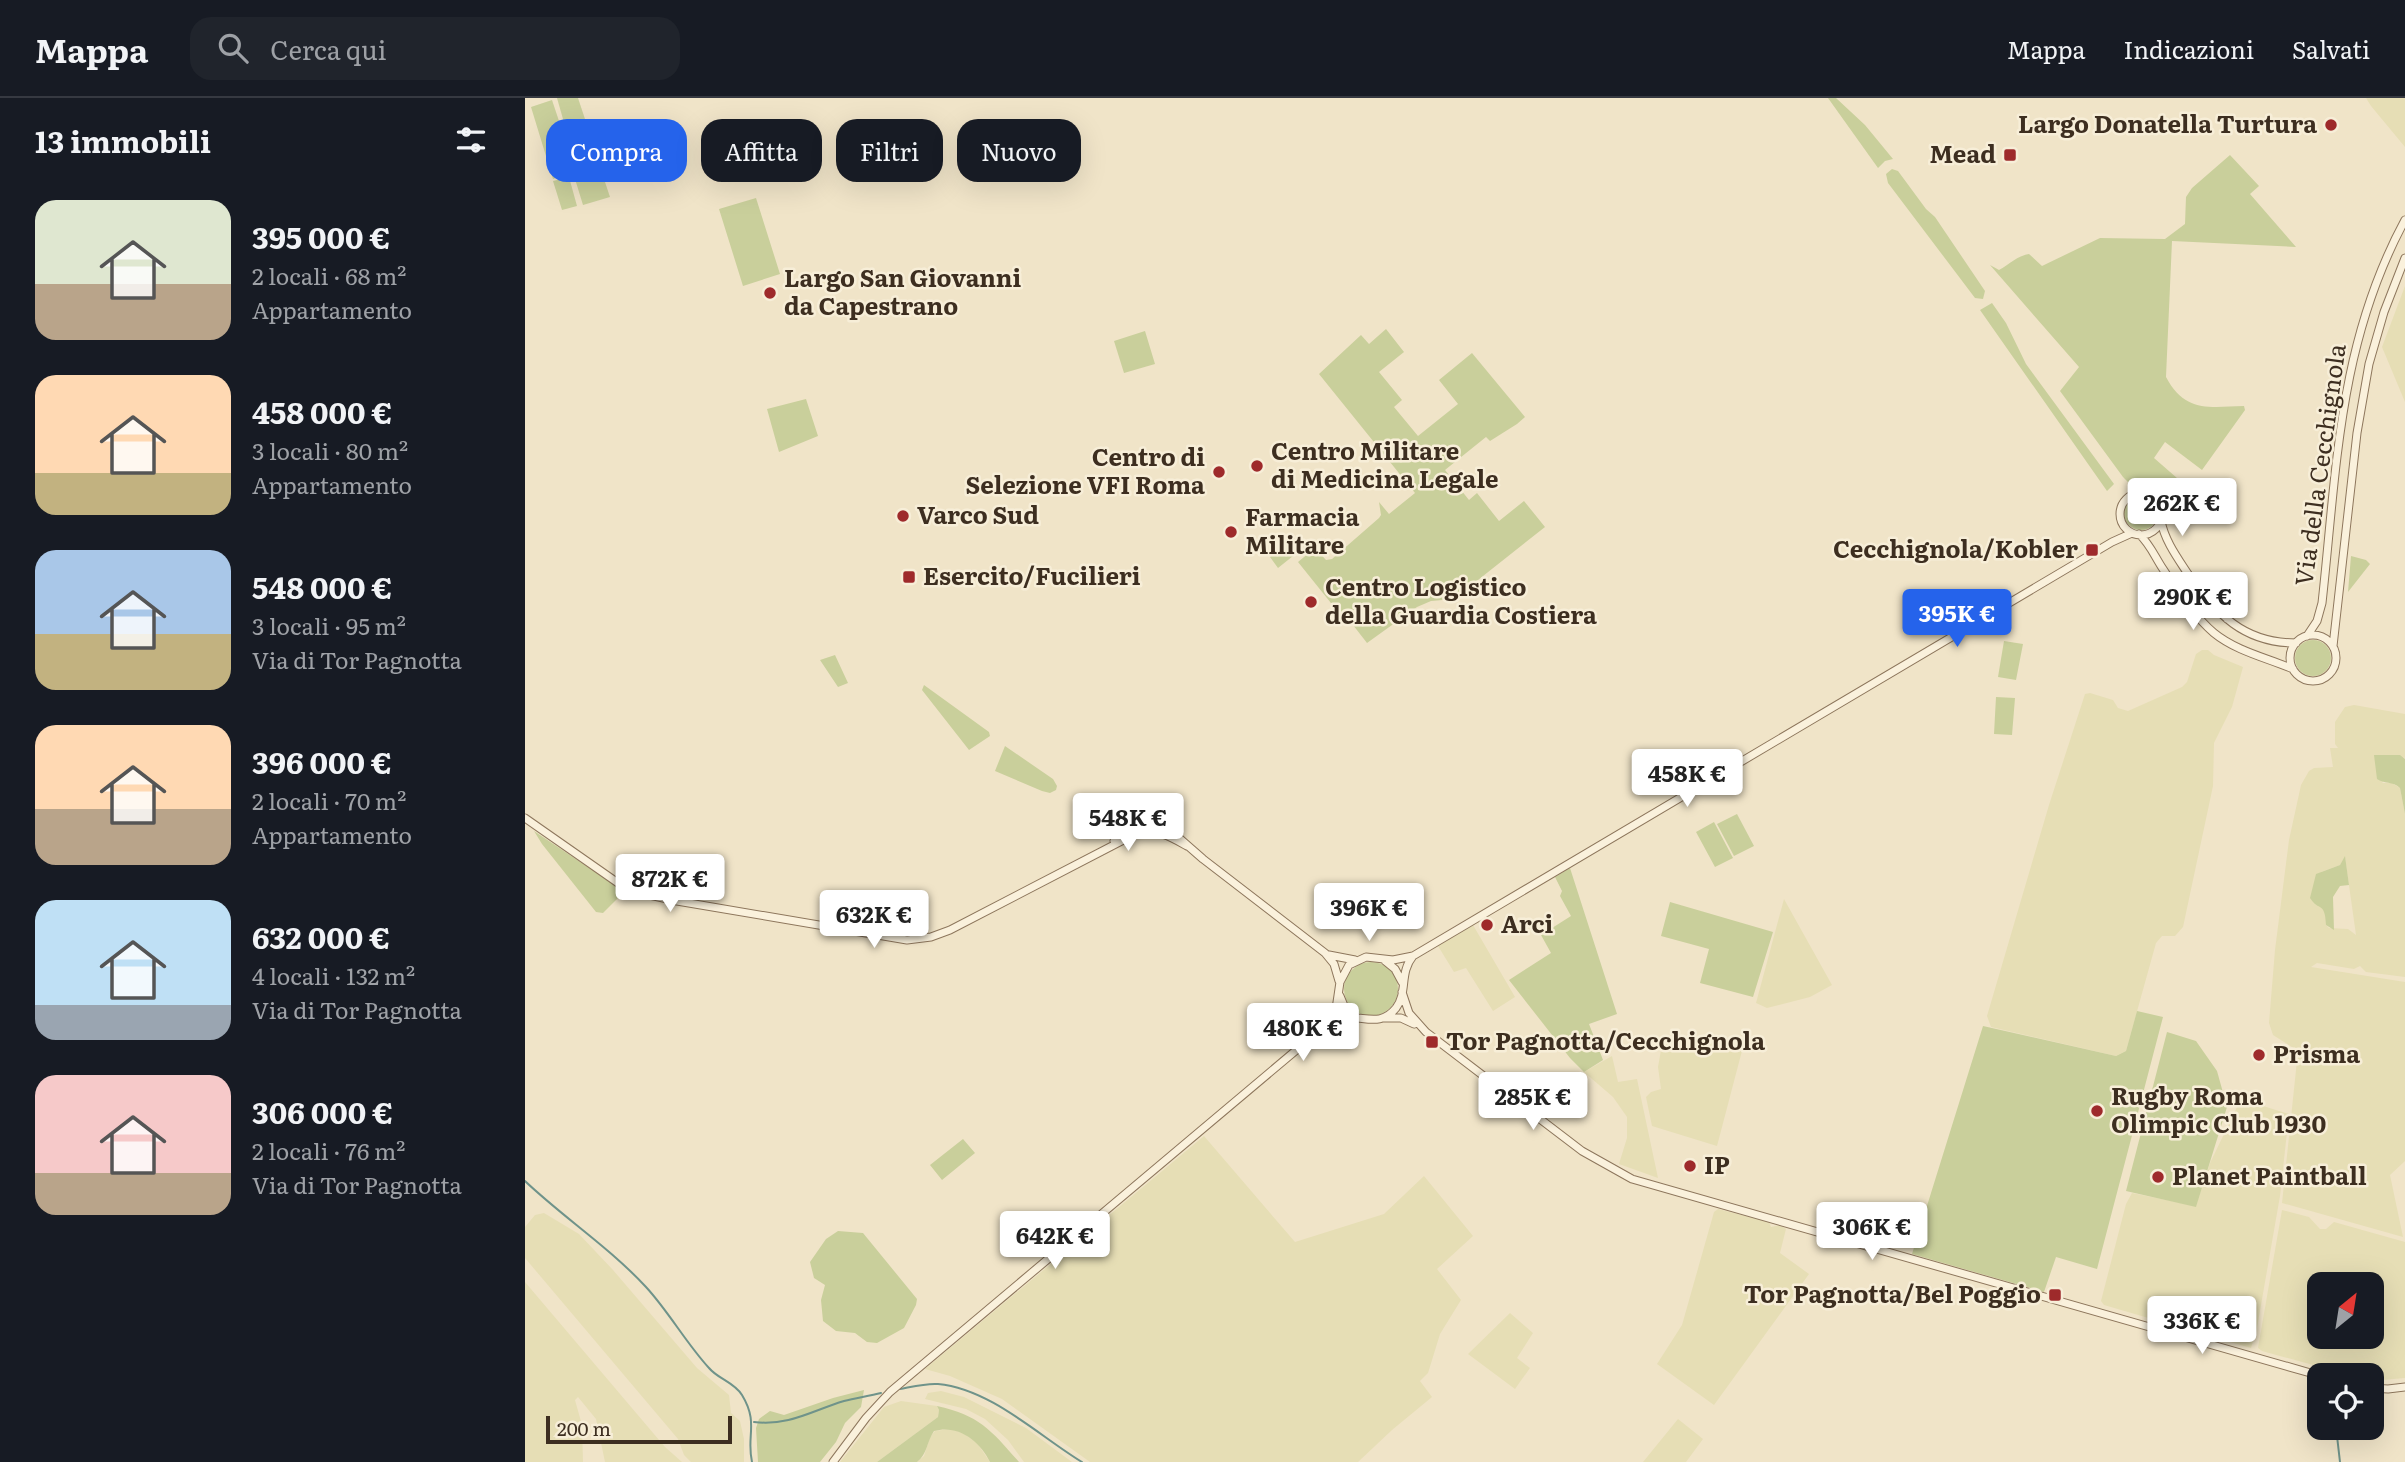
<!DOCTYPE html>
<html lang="it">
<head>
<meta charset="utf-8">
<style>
  body { margin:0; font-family:Literata,serif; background:#20242c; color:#f1f3f6; height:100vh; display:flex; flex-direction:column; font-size:26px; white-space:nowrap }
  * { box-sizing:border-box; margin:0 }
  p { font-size:23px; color:#9ea1a6 }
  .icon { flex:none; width:38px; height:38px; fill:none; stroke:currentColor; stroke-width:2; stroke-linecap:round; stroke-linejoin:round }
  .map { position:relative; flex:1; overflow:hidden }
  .details { display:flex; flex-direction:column; background:#171b24; width:525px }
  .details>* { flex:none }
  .guide { position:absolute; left:21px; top:21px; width:665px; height:63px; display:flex; gap:14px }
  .needle { width:46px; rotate:30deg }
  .buttons { position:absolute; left:1782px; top:1174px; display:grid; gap:14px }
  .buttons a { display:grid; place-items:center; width:77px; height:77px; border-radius:14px; background:#171b24; box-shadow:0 7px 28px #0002; font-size:35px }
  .scale { position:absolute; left:21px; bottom:18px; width:186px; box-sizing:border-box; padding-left:7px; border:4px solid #3d2e20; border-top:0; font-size:19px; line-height:24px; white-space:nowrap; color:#3d2e20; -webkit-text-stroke:5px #f7eed8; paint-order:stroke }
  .price { position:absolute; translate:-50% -60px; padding:0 16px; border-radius:7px; background:#fff; color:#222; font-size:23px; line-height:46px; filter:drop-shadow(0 2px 4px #0008) }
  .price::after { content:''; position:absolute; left:50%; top:42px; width:21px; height:16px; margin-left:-10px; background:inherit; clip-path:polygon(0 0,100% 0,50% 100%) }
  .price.current { background:#2563eb; color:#fff }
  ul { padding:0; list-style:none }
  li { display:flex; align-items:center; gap:21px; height:175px; padding:0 35px }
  li span { display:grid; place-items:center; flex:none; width:196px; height:140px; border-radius:21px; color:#555 }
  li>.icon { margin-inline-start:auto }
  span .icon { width:84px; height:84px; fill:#fffc; stroke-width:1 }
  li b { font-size:30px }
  h2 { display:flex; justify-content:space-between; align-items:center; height:84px; padding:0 35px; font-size:30px }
  .tag { padding:0 24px; border-radius:21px; background:#171b24; box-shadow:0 7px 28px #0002; font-size:24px; line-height:63px }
  .tag.current { background:#2563eb; color:#fff }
  header { display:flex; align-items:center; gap:42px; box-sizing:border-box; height:98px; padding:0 35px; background:#171b24; border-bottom:2px solid #363941 }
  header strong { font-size:33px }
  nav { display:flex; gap:38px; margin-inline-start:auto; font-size:24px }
  .search { width:490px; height:63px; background:#20242c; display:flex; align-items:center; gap:18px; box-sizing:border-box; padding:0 24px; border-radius:21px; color:#9ea1a6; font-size:26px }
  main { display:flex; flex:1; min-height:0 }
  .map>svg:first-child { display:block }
  .farmland { fill:#e6deb5; fill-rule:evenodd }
  .green { fill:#c9cf9b }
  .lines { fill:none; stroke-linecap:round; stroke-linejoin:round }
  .stream { stroke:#6f938a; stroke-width:2 }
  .tertiary-casing { stroke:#8d765c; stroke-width:9 }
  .tertiary { stroke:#faf1dc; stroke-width:7 }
  .poi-dot { fill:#9e2a2b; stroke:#f7eed8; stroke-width:2.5 }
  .labels { text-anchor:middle; stroke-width:5; stroke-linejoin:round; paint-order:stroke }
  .poi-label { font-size:24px; font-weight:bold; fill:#3d2e20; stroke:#f7eed8; text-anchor:start }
  .street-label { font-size:24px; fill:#3d2e20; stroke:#f7eed8 }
</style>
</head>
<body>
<header>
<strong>Mappa</strong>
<div class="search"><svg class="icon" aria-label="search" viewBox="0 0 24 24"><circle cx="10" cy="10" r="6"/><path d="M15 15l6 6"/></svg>Cerca qui</div>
<nav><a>Mappa</a><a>Indicazioni</a><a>Salvati</a></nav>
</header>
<main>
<section class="details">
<h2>13 immobili<svg class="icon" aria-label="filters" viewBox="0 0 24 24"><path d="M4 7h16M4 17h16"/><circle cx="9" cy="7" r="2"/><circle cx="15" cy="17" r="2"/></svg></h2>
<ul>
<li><span style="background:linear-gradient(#dfe7d0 60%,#b9a48a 0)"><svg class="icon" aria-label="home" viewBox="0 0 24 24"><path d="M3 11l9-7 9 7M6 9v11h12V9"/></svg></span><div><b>395 000 €</b><p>2 locali · 68 m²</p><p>Appartamento</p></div></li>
<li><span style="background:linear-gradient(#ffd9b3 70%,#c2b280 0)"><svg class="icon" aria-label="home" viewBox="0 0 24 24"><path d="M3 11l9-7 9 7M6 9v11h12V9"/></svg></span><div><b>458 000 €</b><p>3 locali · 80 m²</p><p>Appartamento</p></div></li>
<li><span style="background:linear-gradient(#a9c7e8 60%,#c2b280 0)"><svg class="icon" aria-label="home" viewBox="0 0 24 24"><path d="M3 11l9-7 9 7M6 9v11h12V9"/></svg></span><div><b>548 000 €</b><p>3 locali · 95 m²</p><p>Via di Tor Pagnotta</p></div></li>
<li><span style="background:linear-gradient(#ffd9b3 60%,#b9a48a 0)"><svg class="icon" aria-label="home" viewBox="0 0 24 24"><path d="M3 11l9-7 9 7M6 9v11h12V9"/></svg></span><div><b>396 000 €</b><p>2 locali · 70 m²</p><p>Appartamento</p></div></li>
<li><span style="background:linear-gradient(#bfe0f5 75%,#9aa5b1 0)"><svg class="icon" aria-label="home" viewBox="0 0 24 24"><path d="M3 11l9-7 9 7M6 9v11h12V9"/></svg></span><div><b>632 000 €</b><p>4 locali · 132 m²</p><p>Via di Tor Pagnotta</p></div></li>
<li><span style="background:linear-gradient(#f6c9c9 70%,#b9a48a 0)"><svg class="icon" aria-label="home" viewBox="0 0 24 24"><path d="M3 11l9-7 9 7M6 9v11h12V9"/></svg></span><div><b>306 000 €</b><p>2 locali · 76 m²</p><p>Via di Tor Pagnotta</p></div></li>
</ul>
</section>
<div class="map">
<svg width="1880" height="1364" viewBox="0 0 1880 1364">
  <rect width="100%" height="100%" fill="#f0e4c8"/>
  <path class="farmland" d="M 1841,0 L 1880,0 L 1880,49 L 1846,8 Z
    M 1880,188 L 1880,304 L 1857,249 Z
    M 1677,552 L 1683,552 L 1689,557 L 1718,569 L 1707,609 L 1689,645 L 1688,688 L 1658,829 L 1650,838 L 1637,838 L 1631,845 L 1601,953 L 1591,958 L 1466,929 L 1462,918 L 1524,707 L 1560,596 L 1565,595 L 1588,602 L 1593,610 L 1603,613 L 1657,589 L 1662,584 L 1671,556 Z
    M 1829,607 L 1880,616 L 1880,661 L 1879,659 L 1857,685 L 1867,685 L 1875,690 L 1880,716 L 1880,879 L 1841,874 L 1835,868 L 1829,871 L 1792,865 L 1786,869 L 1880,884 L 1880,1063 L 1865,1077 L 1878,1139 L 1757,1105 L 1773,953 L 1748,937 L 1744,925 L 1750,852 L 1764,742 L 1776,687 L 1784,673 L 1789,670 L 1808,669 L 1805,650 L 1813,650 L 1810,646 L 1810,624 L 1820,609 ZM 1820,759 L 1831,837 L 1823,831 L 1804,830 L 1801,827 L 1801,815 L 1798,810 L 1788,804 L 1796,774 L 1815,767 Z
    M 1259,801 L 1307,887 L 1285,899 L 1242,910 L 1231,905 Z
    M 948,827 L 990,899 L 968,913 L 941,870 L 929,874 L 913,848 Z
    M 1138,941 L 1177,942 L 1189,946 L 1218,949 L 1192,1048 L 1127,1028 L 1121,999 L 1126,994 L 1136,991 L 1133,969 Z
    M 1087,958 L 1093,984 L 1112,981 L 1133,1080 L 1094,1066 L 1102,1040 L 1102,1019 L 1088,999 L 1059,974 Z
    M 1719,1002 L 1764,1016 L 1755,1098 L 1732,1230 L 1726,1250 L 1579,1207 L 1576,1203 L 1601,1106 L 1607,1095 L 1671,1108 L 1685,1065 L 1714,1005 Z
    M 679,1038 L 770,1144 L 859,1116 L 899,1078 L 948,1138 L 912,1171 L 936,1202 L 915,1236 L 903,1275 L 895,1283 L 907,1299 L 867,1332 L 833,1364 L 565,1364 L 477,1301 L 425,1278 L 400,1271 Z
    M 1193,1111 L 1244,1124 L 1246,1129 L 1255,1127 L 1261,1131 L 1255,1155 L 1284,1176 L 1189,1307 L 1132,1266 L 1157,1227 L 1189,1114 Z
    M 1757,1112 L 1784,1119 L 1795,1131 L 1801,1131 L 1809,1124 L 1880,1144 L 1880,1280 L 1846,1283 L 1846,1278 L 1824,1277 L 1737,1253 L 1733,1250 ZM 1794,1186 L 1846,1186 L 1846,1239 L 1794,1239 Z
    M 19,1115 L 54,1136 L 88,1172 L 172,1270 L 204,1297 L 206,1315 L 215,1323 L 219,1341 L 219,1364 L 166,1364 L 159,1357 L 153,1341 L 0,1160 L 0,1129 L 10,1117 Z
    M 0,1184 L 140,1349 L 157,1364 L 80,1364 L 71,1321 L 53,1299 L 50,1302 L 57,1327 L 58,1364 L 0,1364 Z
    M 985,1215 L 1008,1235 L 992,1260 L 1005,1270 L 990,1291 L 943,1256 Z
    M 416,1293 L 439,1299 L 501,1330 L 547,1364 L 499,1364 L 483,1342 L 460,1321 L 441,1311 L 400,1301 L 403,1295 Z
    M 376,1303 L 412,1308 L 414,1312 L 413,1319 L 352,1364 L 315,1364 L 359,1309 Z
    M 1153,1321 L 1178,1341 L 1161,1364 L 1118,1364 Z
    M 425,1331 L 438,1335 L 452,1345 L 465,1364 L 392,1364 L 399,1358 L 405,1339 L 410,1333 Z"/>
  <path class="green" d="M 32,0 L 53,0 L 65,36 L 44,42 Z
    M 1303,0 L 1311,0 L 1340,27 L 1368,61 L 1360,63 L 1353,70 Z
    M 27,2 L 41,44 L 34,46 L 43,76 L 28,81 L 6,9 Z
    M 71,57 L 85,99 L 58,107 L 46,68 L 53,66 L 54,62 Z
    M 1705,57 L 1734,88 L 1725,96 L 1771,149 L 1647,143 L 1641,279 C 1660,315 1684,309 1719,308 L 1720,312 L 1677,372 L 1640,344 L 1629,360 L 1660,387 L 1643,396 L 1623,387 L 1604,385 L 1598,379 L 1535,293 L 1554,269 L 1465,167 L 1474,172 C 1485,166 1492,158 1504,156 L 1517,168 L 1575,140 L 1640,141 L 1660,126 L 1661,99 L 1667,90 Z
    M 1367,71 L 1373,73 L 1401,111 L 1410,119 L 1460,193 L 1458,201 L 1450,200 L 1363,85 L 1361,76 Z
    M 44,79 L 52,108 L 37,112 L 28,83 Z
    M 231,100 L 255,176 L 218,188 L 194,111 Z
    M 1467,205 L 1481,225 L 1501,266 L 1589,386 L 1582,393 L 1455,212 Z
    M 861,231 L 879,254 L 854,274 L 877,302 L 869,309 L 893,338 L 933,306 L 914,282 L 947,255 L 1000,319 L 992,326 L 965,343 L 961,339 L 920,372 L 944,402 L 952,395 L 974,423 L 999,403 L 1020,429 L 929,501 L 906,503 L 892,509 L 842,545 L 821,518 L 818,520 L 773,464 L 790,450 L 801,462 L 807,461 L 854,420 L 856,417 L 854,404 L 864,416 L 890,395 L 794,276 L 836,237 L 844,246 Z
    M 620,233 L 630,266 L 599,275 L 589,243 Z
    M 281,301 L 293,338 L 254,354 L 242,311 Z
    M1599 415a17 17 0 1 1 34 0a17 17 0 1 1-34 0Z
    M 769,439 L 778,450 L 753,470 L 745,459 Z
    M 1826,458 L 1841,462 L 1845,466 L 1823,494 Z
    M1770 560a18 18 0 1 1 36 0a18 18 0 1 1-36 0Z
    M 1479,543 L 1498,546 L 1491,582 L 1473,579 Z
    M 310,557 L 323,585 L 313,589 L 295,562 Z
    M 399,587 L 464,634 L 465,638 L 444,652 L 397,592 Z
    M 1471,599 L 1490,600 L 1487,637 L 1469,636 Z
    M 480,648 L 528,681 L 532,688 L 531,692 L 525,695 L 517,693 L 470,673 Z
    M 1849,657 L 1875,657 L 1880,661 L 1880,716 L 1875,690 C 1868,683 1859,686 1852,681 Z
    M 1212,716 L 1229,748 L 1209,758 L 1192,726 Z
    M 1189,724 L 1208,760 L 1190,769 L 1171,734 Z
    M 9,733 L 91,788 L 95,793 L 94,799 L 78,815 L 71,814 L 17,746 Z
    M 1820,758 L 1824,787 L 1815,788 L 1808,799 L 1809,832 L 1801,827 C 1800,803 1794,814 1785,800 L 1791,776 L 1815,767 Z
    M 1045,770 L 1092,916 L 1064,926 L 1078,962 L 1059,974 L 1045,960 L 984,882 L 1026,855 L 1016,837 L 1046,818 L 1035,798 L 1037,793 L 1030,779 Z
    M 1145,804 L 1248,834 L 1228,899 L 1175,885 L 1184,851 L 1136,838 Z
    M819 891a27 27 0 1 1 54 0a27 27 0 1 1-54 0Z
    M 1612,913 L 1638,919 L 1572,1171 L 1531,1159 L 1519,1194 L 1387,1156 L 1458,928 L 1591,958 L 1601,953 Z
    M 1642,934 L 1671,943 L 1692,973 L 1702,1009 L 1671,1109 L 1601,1093 Z
    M 438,1041 L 450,1055 L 417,1082 L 405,1067 Z
    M 313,1133 L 338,1135 L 392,1201 L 391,1207 L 379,1230 L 352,1245 L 342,1244 L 330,1235 L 311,1233 L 298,1223 L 296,1202 L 300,1187 L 289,1180 L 285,1164 L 301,1141 Z
    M 339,1292 L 336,1309 L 320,1325 L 311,1344 L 295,1364 L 233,1364 L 231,1330 L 234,1321 L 245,1313 L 259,1317 L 308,1300 Z
    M 412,1308 C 454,1317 466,1332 494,1364 L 465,1364 C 455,1343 433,1326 409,1333 C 402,1343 402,1357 392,1364 L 352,1364 L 413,1319 L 414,1312 Z"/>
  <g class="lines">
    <path class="stream" d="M 0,1083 C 39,1120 84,1149 121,1189 C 144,1214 161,1245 184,1270 C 193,1281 209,1284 217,1297 C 234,1325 221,1338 227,1364
      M 375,1291 C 386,1289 401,1285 413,1286 C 466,1291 514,1338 557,1364
      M 229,1324 C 265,1328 286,1313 319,1303 C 331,1300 344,1298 356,1295
      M 1812,1338 L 1815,1364"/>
    <defs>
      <path id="tertiary" d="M1595 416a21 21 0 1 1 42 0a21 21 0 1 1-42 0Z
        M 1636,423 C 1640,443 1652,459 1663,476 C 1692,516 1718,545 1771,545
        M 1614,436 C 1625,446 1630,459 1638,471 C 1652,493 1669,518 1689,535 C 1711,553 1742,560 1768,571
        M 1685,504 L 1691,506 L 1701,504 L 1699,511 L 1702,521
        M1765 560a23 23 0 1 1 46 0a23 23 0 1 1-46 0Z
        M 1782,538 L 1792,523 L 1797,505 C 1812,370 1813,246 1880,122
        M 1808,548 L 1832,335 L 1844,266 L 1859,214 L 1880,160
        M 0,720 L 93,785 L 115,795 L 152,803 L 382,842 L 406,839 L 425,832 L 612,735 C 631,730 646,739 662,748
        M 589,743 L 617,723 L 626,722 L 638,726 L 678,761 L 800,855 L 809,866 L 814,883
        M 804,857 L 830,862
        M 859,862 L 870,871 L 877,884
        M 877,894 L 884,915 L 901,934 L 1057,1053 L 1107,1081 L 1796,1278
        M 815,898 L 820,910 L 830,918
        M 860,920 L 876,920 L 889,926
        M 794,933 L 811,911 L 815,884 L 824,867 L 841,859 L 868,862 L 888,858 L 1587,444 L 1607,435
        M 1846,1290 L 1863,1291 L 1880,1289
        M 308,1364 L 341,1320 L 365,1294 L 794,933 C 802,928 810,921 819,920 C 838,917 855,930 871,910 C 883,894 874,875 888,858"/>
    </defs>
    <use href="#tertiary" class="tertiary-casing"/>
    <use href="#tertiary" class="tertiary"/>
  </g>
  <g class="poi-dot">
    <circle cx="1806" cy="27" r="7"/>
    <rect x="1478" y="50" width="14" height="14" rx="3.5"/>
    <circle cx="245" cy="195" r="7"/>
    <circle cx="732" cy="368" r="7"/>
    <circle cx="694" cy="374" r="7"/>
    <circle cx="378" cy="418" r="7"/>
    <circle cx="706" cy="434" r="7"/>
    <rect x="1560" y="445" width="14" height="14" rx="3.5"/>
    <rect x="377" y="472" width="14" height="14" rx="3.5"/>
    <circle cx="786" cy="504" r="7"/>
    <circle cx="962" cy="827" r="7"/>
    <rect x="900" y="937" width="14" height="14" rx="3.5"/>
    <circle cx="1734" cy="957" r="7"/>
    <circle cx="1572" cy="1013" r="7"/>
    <circle cx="1165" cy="1068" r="7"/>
    <circle cx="1633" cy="1079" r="7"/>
    <rect x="1523" y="1190" width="14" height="14" rx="3.5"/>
  </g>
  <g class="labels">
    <g class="poi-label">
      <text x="1792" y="35" text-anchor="end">Largo Donatella Turtura</text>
      <text x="1471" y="65" text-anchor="end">Mead</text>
      <text x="259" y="189">Largo San Giovanni<tspan x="259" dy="28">da Capestrano</tspan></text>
      <text x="746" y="362">Centro Militare<tspan x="746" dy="28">di Medicina Legale</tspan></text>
      <text x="680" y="368" text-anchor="end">Centro di<tspan x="680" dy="28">Selezione VFI Roma</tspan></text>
      <text x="392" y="426">Varco Sud</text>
      <text x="720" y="428">Farmacia<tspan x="720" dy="28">Militare</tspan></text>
      <text x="1553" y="460" text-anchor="end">Cecchignola/Kobler</text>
      <text x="398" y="487">Esercito/Fucilieri</text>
      <text x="800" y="498">Centro Logistico<tspan x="800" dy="28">della Guardia Costiera</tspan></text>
      <text x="976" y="835">Arci</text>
      <text x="921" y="952">Tor Pagnotta/Cecchignola</text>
      <text x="1748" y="965">Prisma</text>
      <text x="1586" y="1007">Rugby Roma<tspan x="1586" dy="28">Olimpic Club 1930</tspan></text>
      <text x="1179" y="1076">IP</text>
      <text x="1647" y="1087">Planet Paintball</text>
      <text x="1516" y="1205" text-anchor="end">Tor Pagnotta/Bel Poggio</text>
    </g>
    <g class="street-label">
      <text transform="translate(1796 367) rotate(-82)" y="8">Via della Cecchignola</text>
    </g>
  </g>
</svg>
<div class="buttons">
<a><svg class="needle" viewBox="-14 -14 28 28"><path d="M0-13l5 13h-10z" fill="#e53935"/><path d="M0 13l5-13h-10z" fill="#9ea1a6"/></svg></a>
<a><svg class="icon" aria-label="locate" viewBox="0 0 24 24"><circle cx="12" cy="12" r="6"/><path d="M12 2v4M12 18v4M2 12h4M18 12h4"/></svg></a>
</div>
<div class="scale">200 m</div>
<b class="price" style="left:1657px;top:440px">262K €</b>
<b class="price" style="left:1668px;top:534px">290K €</b>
<b class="price current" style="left:1432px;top:551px">395K €</b>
<b class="price" style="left:1162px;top:711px">458K €</b>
<b class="price" style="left:603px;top:755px">548K €</b>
<b class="price" style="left:145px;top:816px">872K €</b>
<b class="price" style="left:844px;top:845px">396K €</b>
<b class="price" style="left:349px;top:852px">632K €</b>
<b class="price" style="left:778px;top:965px">480K €</b>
<b class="price" style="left:1008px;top:1034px">285K €</b>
<b class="price" style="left:1347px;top:1164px">306K €</b>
<b class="price" style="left:530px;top:1173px">642K €</b>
<b class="price" style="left:1677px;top:1258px">336K €</b>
<div class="guide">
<a class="tag current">Compra</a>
<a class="tag">Affitta</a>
<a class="tag">Filtri</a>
<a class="tag">Nuovo</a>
</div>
</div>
</main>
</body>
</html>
